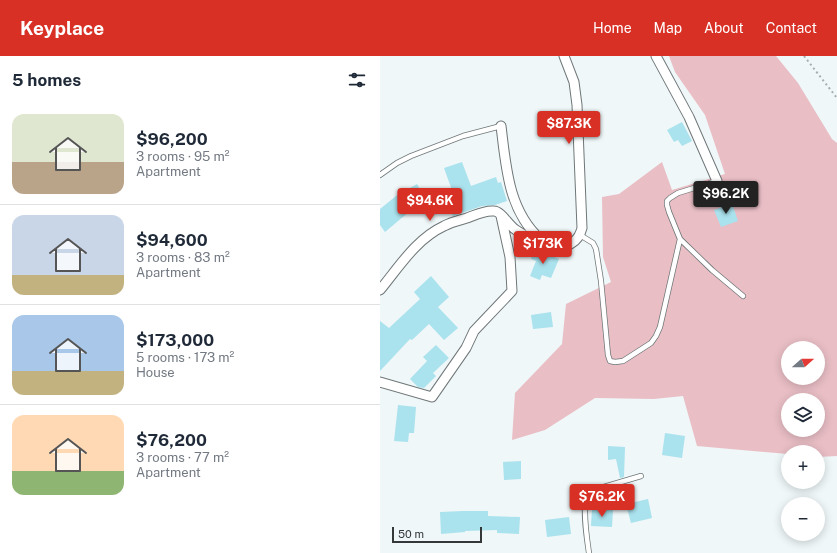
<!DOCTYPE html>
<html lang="en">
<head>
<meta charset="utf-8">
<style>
  body { margin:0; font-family:"Public Sans",sans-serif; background:#f2f2f3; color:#1f2937; height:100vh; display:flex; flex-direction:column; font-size:15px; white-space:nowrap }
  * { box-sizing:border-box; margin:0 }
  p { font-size:13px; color:#747a83 }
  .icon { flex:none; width:22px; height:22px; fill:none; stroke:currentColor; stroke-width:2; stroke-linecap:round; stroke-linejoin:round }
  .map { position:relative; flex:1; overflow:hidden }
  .panel { display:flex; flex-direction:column; background:#fff; width:380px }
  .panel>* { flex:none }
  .needle { width:26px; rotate:69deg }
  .buttons { position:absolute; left:401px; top:285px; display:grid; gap:8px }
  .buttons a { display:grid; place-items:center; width:44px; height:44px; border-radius:50%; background:#fff; box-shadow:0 2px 10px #0003; font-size:20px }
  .scale { position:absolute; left:12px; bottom:10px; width:90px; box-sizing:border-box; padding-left:4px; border:2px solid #353839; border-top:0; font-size:11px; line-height:14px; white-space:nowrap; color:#353839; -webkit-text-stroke:3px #eff7f9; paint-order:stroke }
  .price { position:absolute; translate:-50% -34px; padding:0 9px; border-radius:4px; background:#d93025; color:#fff; font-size:13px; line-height:26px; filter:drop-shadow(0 1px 2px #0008) }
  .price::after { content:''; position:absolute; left:50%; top:24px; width:12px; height:9px; margin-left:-6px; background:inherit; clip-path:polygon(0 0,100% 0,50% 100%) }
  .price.on { background:#222; color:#fff }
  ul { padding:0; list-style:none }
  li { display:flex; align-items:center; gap:12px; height:100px; padding:0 12px }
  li+li { border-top:1px solid #e0e1e3 }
  li span { display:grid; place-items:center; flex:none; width:112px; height:80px; border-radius:12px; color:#555 }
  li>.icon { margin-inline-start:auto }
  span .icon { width:48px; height:48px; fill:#fffc; stroke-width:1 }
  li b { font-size:17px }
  h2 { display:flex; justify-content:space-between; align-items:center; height:48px; padding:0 12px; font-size:17px }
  header { display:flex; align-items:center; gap:24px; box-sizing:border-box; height:56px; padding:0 20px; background:#d93025; color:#fff }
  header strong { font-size:19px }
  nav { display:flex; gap:22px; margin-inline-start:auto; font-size:14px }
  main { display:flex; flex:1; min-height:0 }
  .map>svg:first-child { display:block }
  .green { fill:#e9bec5; fill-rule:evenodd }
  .building { fill:#aae2ed }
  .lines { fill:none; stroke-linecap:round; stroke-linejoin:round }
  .lane-casing { stroke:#6f7677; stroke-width:6 }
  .street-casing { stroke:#6f7677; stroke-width:11 }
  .path { stroke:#a8aeb0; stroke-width:2; stroke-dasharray:2 3; stroke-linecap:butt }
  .lane { stroke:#fff; stroke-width:4.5 }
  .street { stroke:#fff; stroke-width:9 }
</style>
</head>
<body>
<header>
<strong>Keyplace</strong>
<nav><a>Home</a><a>Map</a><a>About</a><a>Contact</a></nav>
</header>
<main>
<section class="panel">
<h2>5 homes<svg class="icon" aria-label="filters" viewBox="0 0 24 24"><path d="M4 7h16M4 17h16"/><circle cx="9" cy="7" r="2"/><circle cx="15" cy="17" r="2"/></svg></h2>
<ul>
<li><span style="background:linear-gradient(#dfe7d0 60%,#b9a48a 0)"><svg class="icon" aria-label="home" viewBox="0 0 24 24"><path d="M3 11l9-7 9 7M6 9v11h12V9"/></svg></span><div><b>$96,200</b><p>3 rooms · 95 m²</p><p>Apartment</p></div></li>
<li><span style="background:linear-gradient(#c9d6e8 75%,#c2b280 0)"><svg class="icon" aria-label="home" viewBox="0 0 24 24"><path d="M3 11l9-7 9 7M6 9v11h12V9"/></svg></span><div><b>$94,600</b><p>3 rooms · 83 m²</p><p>Apartment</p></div></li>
<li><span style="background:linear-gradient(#a9c7e8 70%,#c2b280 0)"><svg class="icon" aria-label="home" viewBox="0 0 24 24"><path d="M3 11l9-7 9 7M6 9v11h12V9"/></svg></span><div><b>$173,000</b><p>5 rooms · 173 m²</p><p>House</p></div></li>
<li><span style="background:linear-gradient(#ffd9b3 70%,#8fb573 0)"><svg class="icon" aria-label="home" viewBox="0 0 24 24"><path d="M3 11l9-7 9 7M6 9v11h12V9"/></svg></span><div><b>$76,200</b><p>3 rooms · 77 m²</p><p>Apartment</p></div></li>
</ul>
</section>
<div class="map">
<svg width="457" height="497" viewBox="0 0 457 497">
  <rect width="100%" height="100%" fill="#eff7f9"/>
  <path class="green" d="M 289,0 L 396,0 L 418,27 L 452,83 L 457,87 L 457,400 L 438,401 L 438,396 L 408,396 L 408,398 L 317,390 L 303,340 L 274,343 L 215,342 L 165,374 L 132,384 L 135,337 L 182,288 L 186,248 L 231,226 L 223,201 L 222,141 L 239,138 L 282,106 L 292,134 L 345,118 L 325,59 L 295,16 ZM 408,292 L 438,292 L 438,322 L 408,322 ZM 408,344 L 438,344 L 438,374 L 408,374 Z"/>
  <path class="building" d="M 302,66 L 312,85 L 302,90 L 298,84 L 294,86 L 287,74 Z
    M 82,106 L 91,130 L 116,121 L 118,127 L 121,126 L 127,145 L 115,149 L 102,150 L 73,160 L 65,141 L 73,137 L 64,112 Z
    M 37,128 L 48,147 L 31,157 L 30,155 L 5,176 L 0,169 L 0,153 L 16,140 Z
    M 352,147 L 358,165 L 341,171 L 334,154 Z
    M 155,193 L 179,203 L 171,222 L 162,219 L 160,224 L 150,220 L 156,205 L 151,203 Z
    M 51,220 L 69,241 L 58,251 L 78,272 L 64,284 L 49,268 L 32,284 L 30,283 L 0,315 L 0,265 L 9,272 L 40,243 L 34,236 Z
    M 171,256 L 173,271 L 153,273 L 151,259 Z
    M 56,289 L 69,302 L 53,317 L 56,320 L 44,332 L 38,331 L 30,323 L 47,305 L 43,301 Z
    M 18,349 L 36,351 L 34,377 L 29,377 L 28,386 L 14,385 Z
    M 285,377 L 305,380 L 302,402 L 282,399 Z
    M 228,390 L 245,391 L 244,421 L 240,422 L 236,403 L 228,404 Z
    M 141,405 L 141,423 L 124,424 L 123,406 Z
    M 268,443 L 272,462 L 251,467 L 246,448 Z
    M 212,453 L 233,454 L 232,471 L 211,470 Z
    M 83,455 L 108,455 L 108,460 L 140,461 L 139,478 L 117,477 L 117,474 L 85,475 L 85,476 L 61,478 L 60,456 Z
    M 189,461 L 191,478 L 167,481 L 165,464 Z"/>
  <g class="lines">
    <defs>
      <path id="lane" d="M 0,119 L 17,107 L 31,100 L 83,80 L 121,70
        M 337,125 L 298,137 L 290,142 L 287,145 L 287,149 L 289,156 L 300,183 L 332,214 L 363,240
        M 200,179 L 213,187 L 216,193 L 221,225 L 228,299 L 230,305 L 235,306 L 243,305 L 271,287 L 276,280 L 280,271 L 300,183
        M 209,497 C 207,483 202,453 207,440 C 209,436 213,434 217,433 L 261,420"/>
      <path id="street" d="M 276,0 L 309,61 L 337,125
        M 121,70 C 126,110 128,154 160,183
        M 0,234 C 19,211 36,183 64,170 C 71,166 80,164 87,162 C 95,159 105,154 114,155 C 121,155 129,170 136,174 C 155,187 194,204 202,172 L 197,49 L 194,26 L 184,0
        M 0,326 L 52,341 L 86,292 L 94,275 L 132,235 L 130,201 L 121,160"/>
    </defs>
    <use href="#lane" class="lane-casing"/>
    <use href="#street" class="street-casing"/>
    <path class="path" d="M 424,0 L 457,42"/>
    <use href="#lane" class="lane"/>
    <use href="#street" class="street"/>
  </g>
</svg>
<div class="buttons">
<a><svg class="needle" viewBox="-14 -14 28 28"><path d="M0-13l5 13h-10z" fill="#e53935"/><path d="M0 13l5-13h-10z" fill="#747a83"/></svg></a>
<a><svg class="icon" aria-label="layers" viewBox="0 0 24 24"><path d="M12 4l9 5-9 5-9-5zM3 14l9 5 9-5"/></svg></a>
<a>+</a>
<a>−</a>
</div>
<div class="scale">50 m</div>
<b class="price" style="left:189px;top:89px">$87.3K</b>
<b class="price on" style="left:346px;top:159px">$96.2K</b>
<b class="price" style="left:50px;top:166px">$94.6K</b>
<b class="price" style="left:163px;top:209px">$173K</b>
<b class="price" style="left:222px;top:462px">$76.2K</b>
</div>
</main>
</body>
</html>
